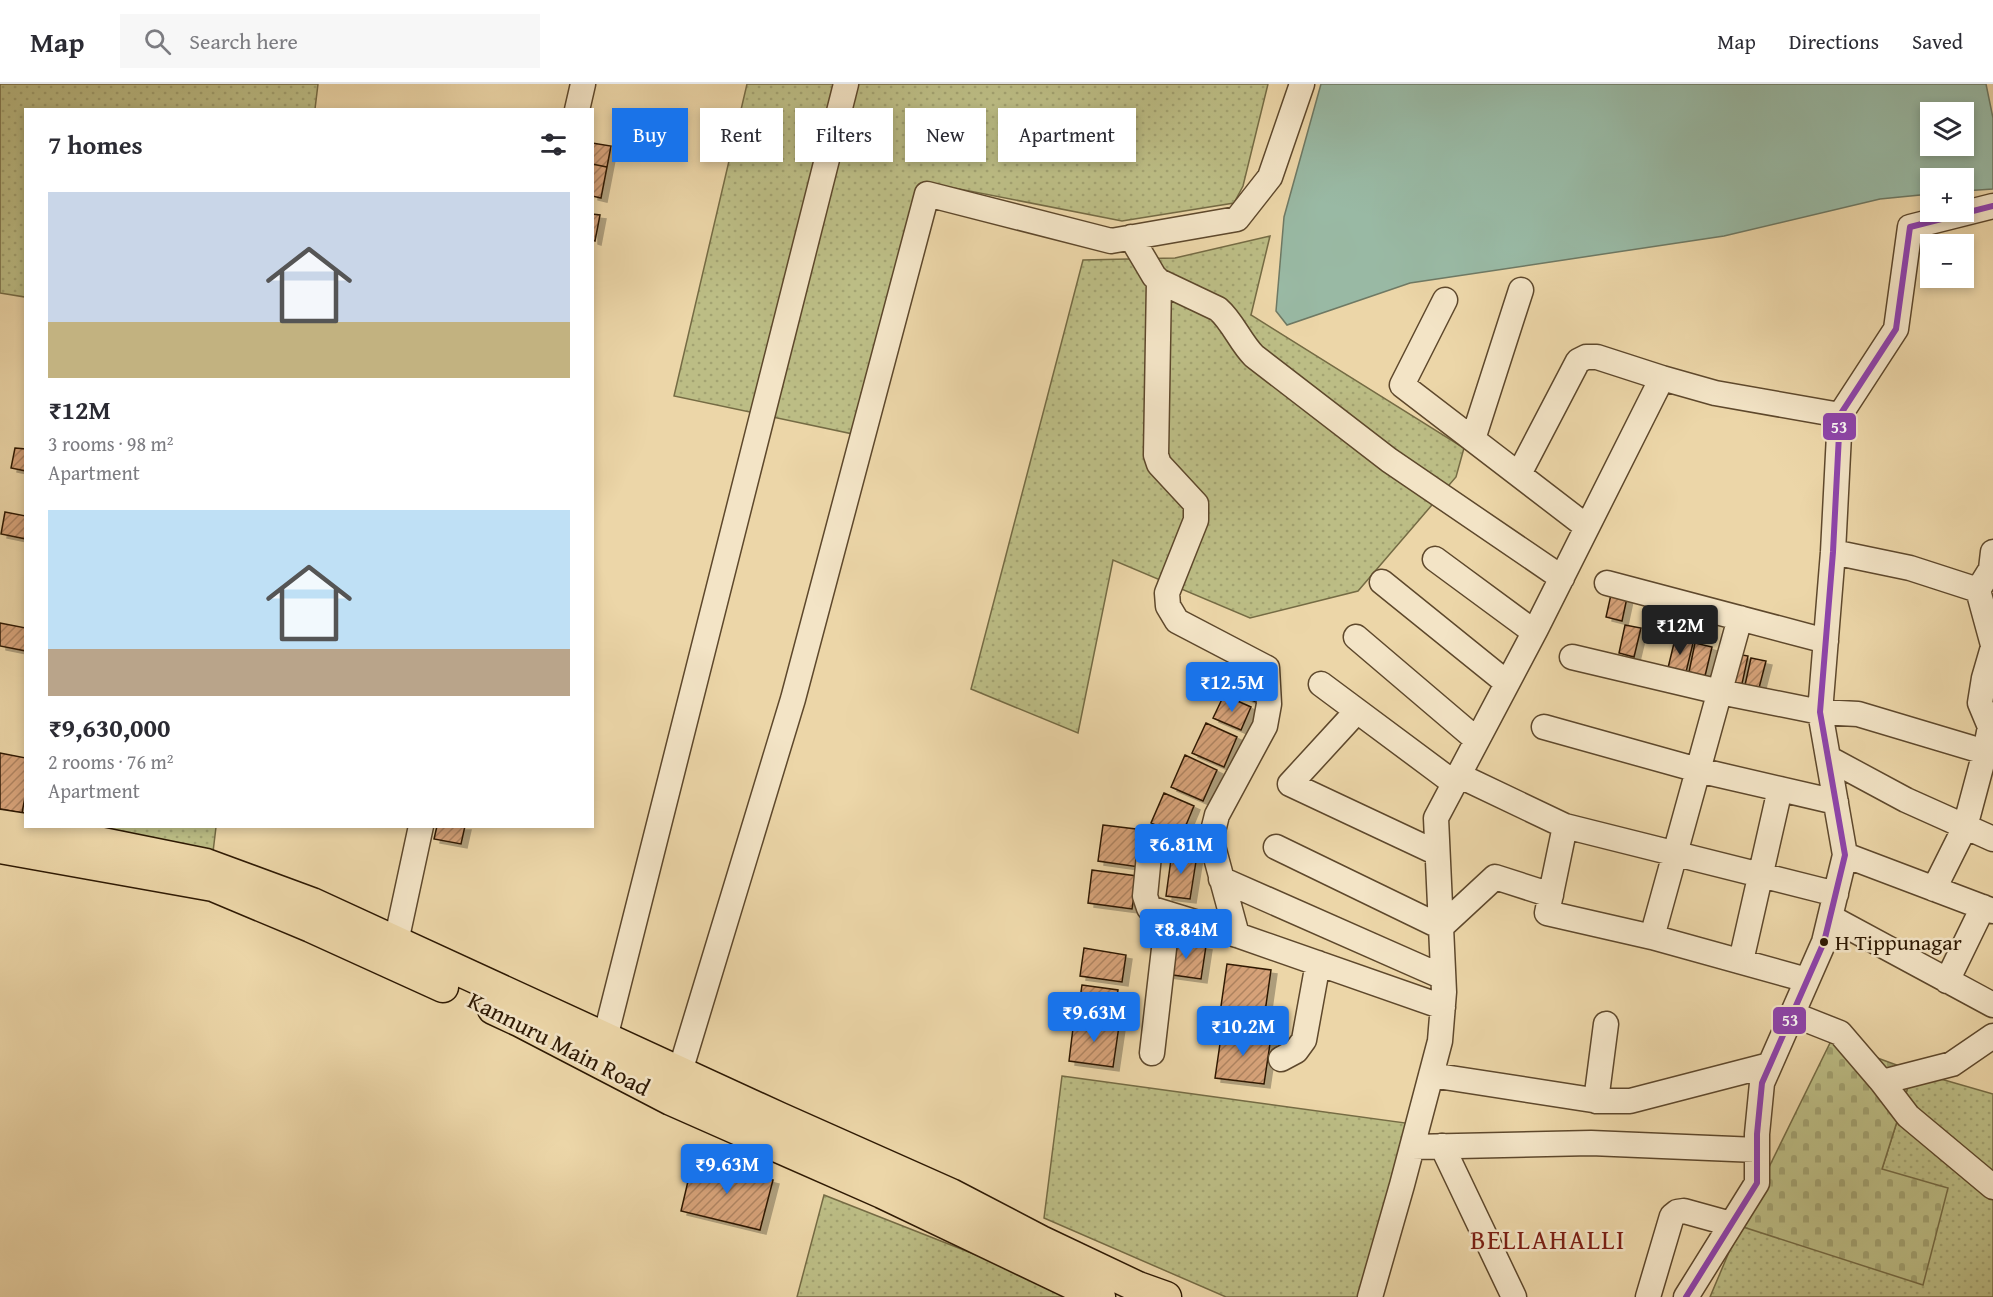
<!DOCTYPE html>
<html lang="en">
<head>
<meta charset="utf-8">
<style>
  body { margin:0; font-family:"Gentium Book Plus",serif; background:#f7f7f7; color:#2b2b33; height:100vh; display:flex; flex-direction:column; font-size:22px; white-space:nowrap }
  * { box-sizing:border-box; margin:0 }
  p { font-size:20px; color:#7c7c81 }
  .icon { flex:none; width:33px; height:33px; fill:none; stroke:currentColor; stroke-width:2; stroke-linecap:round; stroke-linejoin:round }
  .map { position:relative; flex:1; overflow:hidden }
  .drawer { position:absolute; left:24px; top:24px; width:570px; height:720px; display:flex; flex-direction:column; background:#fff; border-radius:0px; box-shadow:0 3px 9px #0003 }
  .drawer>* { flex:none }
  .banner { position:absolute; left:612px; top:24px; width:570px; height:54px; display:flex; gap:12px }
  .tools { position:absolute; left:1920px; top:18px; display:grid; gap:12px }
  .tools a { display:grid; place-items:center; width:54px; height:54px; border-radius:0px; background:#fff; box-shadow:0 3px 9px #0003; font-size:30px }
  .price { position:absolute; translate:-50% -51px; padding:0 14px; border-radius:6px; background:#1a73e8; color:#fff; font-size:20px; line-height:39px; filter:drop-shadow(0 2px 3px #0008) }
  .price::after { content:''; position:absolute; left:50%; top:36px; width:18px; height:14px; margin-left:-9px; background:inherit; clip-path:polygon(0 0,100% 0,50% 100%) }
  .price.current { background:#222; color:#fff }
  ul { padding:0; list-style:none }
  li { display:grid; align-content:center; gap:12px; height:318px; padding:0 24px }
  li span { display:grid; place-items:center; height:186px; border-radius:0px; color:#555 }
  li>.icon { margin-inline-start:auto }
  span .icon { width:108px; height:108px; fill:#fffc; stroke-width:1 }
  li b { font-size:26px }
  h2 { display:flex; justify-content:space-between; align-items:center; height:72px; padding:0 24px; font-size:26px }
  .chip { padding:0 21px; border-radius:0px; background:#fff; box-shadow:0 3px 9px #0003; font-size:21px; line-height:54px }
  .chip.current { background:#1a73e8; color:#fff }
  header { display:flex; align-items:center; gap:36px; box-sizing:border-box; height:84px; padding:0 30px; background:#fff; border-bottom:2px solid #e1e1e2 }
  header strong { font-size:28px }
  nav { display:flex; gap:33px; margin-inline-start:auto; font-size:21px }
  .search { width:420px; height:54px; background:#f7f7f7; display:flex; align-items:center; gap:15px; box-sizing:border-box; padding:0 21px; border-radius:0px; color:#7c7c81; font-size:22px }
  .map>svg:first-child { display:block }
  .grass { fill:url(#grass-dots); stroke:#756b44; stroke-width:1.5 }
  .cemetery { fill:url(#cemetery-stones); stroke:#756b44; stroke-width:1.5 }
  .water { fill:#99b9a4; stroke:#6e7964; stroke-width:1.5; fill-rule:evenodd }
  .building { fill:url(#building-hatch); stroke:#2e1903; stroke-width:1.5; filter:url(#shadow) }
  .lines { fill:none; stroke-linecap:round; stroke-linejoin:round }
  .minor-casing { stroke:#5e482c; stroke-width:27 }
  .major-casing { stroke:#2e1903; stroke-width:33 }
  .minor { stroke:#f3e4c6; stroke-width:24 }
  .major { stroke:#ecd6a8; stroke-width:30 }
  .bus-1-casing { stroke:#f3e4c6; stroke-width:10 }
  .bus-1 { stroke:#8e44ad; stroke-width:6 }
  .bus-dot { fill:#2e1903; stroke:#f3e4c6; stroke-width:2 }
  .labels { text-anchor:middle; stroke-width:5; stroke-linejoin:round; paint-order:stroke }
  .bus-label { font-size:22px; fill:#2e1903; stroke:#f3e4c6; text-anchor:start }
  .street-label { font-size:24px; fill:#2e1903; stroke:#f3e4c6 }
  .quarter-label { font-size:27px; letter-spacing:1.5px; fill:#7a1f14; stroke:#f3e4c6 }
  .line-badge { stroke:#f3e4c6; stroke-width:2 }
  .badge-label { font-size:16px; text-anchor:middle; font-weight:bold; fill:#fff }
</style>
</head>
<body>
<header>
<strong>Map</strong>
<div class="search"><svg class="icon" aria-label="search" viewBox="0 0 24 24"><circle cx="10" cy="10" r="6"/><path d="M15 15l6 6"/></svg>Search here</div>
<nav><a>Map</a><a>Directions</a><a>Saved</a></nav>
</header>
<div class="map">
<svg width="1993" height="1213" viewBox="0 0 1993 1213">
  <defs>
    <pattern id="grass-dots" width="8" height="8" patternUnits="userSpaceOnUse" patternTransform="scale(1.5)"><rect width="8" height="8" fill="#bcbd85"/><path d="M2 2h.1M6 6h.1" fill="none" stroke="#a2a271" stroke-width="1.8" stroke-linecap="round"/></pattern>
    <pattern id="cemetery-stones" width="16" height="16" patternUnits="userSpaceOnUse" patternTransform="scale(1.5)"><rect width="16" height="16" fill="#bcbd85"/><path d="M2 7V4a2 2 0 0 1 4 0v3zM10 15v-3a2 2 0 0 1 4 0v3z" fill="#a2a271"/></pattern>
    <pattern id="building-hatch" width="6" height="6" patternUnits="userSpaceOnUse" patternTransform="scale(1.5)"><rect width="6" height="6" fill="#d6a279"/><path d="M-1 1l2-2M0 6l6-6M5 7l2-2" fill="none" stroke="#ae8361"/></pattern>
    <filter id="shadow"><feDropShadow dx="6" dy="4" stdDeviation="0" flood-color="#0004"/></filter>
  </defs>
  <rect width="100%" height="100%" fill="#ecd6a8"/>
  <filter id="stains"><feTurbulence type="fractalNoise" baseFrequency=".00333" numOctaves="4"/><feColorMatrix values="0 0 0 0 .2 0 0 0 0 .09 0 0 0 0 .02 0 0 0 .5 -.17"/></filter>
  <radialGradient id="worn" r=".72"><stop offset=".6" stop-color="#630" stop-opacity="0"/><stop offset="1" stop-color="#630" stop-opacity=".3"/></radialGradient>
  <path class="grass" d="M 0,0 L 318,0 L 315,25 L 26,26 L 25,213 L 0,209 Z
    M 747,0 L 1268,0 L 1243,102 L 1234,119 L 1122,137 L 924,98 L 853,350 L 674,312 Z
    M 1270,152 L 1251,231 L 1464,364 L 1456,393 L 1358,507 L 1250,534 L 1113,476 L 1078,649 L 971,605 L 1083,176 L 1175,174 Z
    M 72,743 L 216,743 L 213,768 Z
    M 1913,987 L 1993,1010 L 1993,1213 L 1710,1213 L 1740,1142 L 1882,1085 Z
    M 1062,992 L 1413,1040 L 1359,1213 L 1226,1213 L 1044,1134 Z
    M 824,1111 L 1083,1213 L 797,1213 Z"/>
  <path class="cemetery" d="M 1831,957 L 1913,987 L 1882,1085 L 1948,1104 L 1923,1201 L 1740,1142 Z"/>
  <path class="water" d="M 1321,0 L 1986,0 L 1993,34 L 1993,105 L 1964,107 L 1964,94 L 1930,94 L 1930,110 L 1880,115 L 1724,152 L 1410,199 L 1287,241 L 1276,227 L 1284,133 ZM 1930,28 L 1964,28 L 1964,62 L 1930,62 Z"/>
  <path class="building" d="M 592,59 L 611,62 L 607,83 L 592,80 Z
    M 592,80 L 607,83 L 601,114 L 592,112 Z
    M 592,130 L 600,131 L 595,157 L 592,156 Z
    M 15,364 L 26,365 L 26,387 L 11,384 Z
    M 5,428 L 26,432 L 26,455 L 1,450 Z
    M 1612,506 L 1628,509 L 1622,537 L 1606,533 Z
    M 0,539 L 26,544 L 26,567 L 0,562 Z
    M 1625,541 L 1641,544 L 1634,573 L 1619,569 Z
    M 1675,555 L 1693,559 L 1686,588 L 1668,584 Z
    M 1695,559 L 1712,563 L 1705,592 L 1689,588 Z
    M 1732,569 L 1748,572 L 1742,600 L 1726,597 Z
    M 1751,574 L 1766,577 L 1759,604 L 1745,601 Z
    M 1238,581 L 1267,594 L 1256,618 L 1227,605 Z
    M 1224,611 L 1251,623 L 1241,646 L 1213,634 Z
    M 1206,639 L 1237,653 L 1224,683 L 1192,669 Z
    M 0,669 L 26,674 L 26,708 L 22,729 L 0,725 Z
    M 1185,671 L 1217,686 L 1203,717 L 1171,703 Z
    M 1164,709 L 1194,722 L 1181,753 L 1151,739 Z
    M 1103,741 L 1144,746 L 1139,783 L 1098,777 Z
    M 437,742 L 465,742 L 461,760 L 434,755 Z
    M 1172,768 L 1197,771 L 1190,815 L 1166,812 Z
    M 1092,786 L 1137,792 L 1132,825 L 1088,819 Z
    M 1170,857 L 1206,862 L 1201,895 L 1166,890 Z
    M 1084,864 L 1126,871 L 1122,898 L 1080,892 Z
    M 1227,880 L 1271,886 L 1264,935 L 1220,929 Z
    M 1082,901 L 1118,906 L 1114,933 L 1078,928 Z
    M 1074,936 L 1119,942 L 1113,983 L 1069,977 Z
    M 1222,946 L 1271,953 L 1264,1000 L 1215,994 Z
    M 693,1076 L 773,1096 L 760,1146 L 681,1127 Z"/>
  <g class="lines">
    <defs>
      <path id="minor" d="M 577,26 L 583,0
        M 1131,153 L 1154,192 L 1159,197 L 1218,225 C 1233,238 1240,258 1254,272 L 1389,376 L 1562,494
        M 1159,197 L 1156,371 L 1159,380 L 1196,420 L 1196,436 L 1167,509 L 1168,522 L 1177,537 L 1267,584 L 1269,620 L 1265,642 L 1217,731 L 1211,755 L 1237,851
        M 1445,216 L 1402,301 L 1587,443
        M 1473,355 L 1521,206
        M 1519,390 L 1578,277 L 1586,273 L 1597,273 L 1662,294
        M 1833,468 L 1910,484 L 1978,506 L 1993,561
        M 1435,475 L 1534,548
        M 1382,498 L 1507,599
        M 1607,499 L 1826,557
        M 1978,506 L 1991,485 L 1993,468
        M 1356,553 L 1477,656
        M 1993,563 L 1984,594 L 1980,619 L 1990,643 L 1985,668 L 1993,671
        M 1572,573 L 1720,608 L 1820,628 L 1858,630 L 1985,668 L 1965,743 L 1934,805
        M 1321,600 L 1454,699
        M 1357,627 L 1290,700 L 1437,769
        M 1544,643 L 1698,686 L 1836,718
        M 1828,674 L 1906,716 L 1993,755
        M 1458,691 L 1565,742 L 1547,829 L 1652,853 L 1740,534
        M 1565,742 L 1836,810
        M 1150,761 L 1145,812 L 1149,824 L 1237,851 L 1443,923
        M 1276,763 L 1441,843 L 1495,793 L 1551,811
        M 1845,771 L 1993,827
        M 1221,795 L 1443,893
        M 1830,833 L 1993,921
        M 1652,853 L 1807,896
        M 396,858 L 421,742
        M 1741,877 L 1780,705
        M 1947,897 L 1983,823
        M 1792,930 L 1840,949 L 1882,998 L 1908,1032 L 1993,1103
        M 605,954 L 846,0
        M 1152,969 L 1168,830
        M 1281,975 L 1296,967 L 1304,956 L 1318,879
        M 1431,991 L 1599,1017 L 1630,1017 L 1769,981
        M 1882,998 L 1952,980 L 1993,952
        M 675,1004 L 793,615 L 927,110 L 1111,157 L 1237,135 L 1270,93 L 1302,0
        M 1596,1017 L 1606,940
        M 1442,1062 L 1514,1213
        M 1412,1063 L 1591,1059 L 1757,1066
        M 1370,1213 L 1402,1101 L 1440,957 L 1444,908 L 1436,734 L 1536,545 L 1662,294 L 1715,309 L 1840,331
        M 1648,1213 L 1672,1132 L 1677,1128 L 1684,1127 L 1731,1140
        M 1686,1213 L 1757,1099 L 1757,1050 L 1762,999 L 1824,858 L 1845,771 L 1820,628 L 1833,468 L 1840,331 L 1896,245 L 1910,143 L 1993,122"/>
      <path id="major" d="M 0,741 L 58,750 L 206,780 L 312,819 L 780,1034 L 951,1110 L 1041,1157 L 1138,1203 L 1166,1213
        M 0,764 L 213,802 L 311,843 L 443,903
        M 493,925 L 521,938 L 671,1016 L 882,1109 L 1100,1213"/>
    </defs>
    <use href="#minor" class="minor-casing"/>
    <use href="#major" class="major-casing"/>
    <use href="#minor" class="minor"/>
    <use href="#major" class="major"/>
    <defs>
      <path id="bus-1" d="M 1686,1213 L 1757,1099 L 1757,1050 L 1762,999 L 1824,858 L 1845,771 L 1820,628 L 1833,468 L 1840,331 L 1896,245 L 1910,143 L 1993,122"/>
    </defs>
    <use href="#bus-1" class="bus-1-casing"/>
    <use href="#bus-1" class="bus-1"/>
  </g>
  <circle class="bus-dot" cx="1824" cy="858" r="5"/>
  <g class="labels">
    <g class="bus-label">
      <text x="1835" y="866">H Tippunagar</text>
    </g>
    <g class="street-label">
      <text transform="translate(559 960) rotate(27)" y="8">Kannuru Main Road</text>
    </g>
    <g class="quarter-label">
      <text x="1548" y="1165">BELLAHALLI</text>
    </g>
  </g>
  <g class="line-badge">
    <rect x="1822" y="328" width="35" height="29" rx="6" fill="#8e44ad"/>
    <rect x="1772" y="922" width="35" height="29" rx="6" fill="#8e44ad"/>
  </g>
  <g class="badge-label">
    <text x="1839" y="349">53</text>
    <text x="1790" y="942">53</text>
  </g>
  <rect width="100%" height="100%" filter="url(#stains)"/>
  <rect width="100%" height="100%" fill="url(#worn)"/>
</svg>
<div class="tools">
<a><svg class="icon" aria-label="layers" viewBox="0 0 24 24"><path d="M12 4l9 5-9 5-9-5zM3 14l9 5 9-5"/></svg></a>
<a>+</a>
<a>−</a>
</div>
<b class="price current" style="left:1680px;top:572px">₹12M</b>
<b class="price" style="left:1232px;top:629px">₹12.5M</b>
<b class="price" style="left:1181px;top:791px">₹6.81M</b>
<b class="price" style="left:1186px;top:876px">₹8.84M</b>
<b class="price" style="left:1094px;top:959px">₹9.63M</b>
<b class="price" style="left:1243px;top:973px">₹10.2M</b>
<b class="price" style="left:727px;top:1111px">₹9.63M</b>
<div class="banner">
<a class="chip current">Buy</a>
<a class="chip">Rent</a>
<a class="chip">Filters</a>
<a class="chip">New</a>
<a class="chip">Apartment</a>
</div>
<section class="drawer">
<h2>7 homes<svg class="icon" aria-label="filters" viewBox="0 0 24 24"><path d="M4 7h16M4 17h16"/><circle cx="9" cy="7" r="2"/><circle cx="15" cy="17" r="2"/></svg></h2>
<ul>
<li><span style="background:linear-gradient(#c9d6e8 70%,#c2b280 0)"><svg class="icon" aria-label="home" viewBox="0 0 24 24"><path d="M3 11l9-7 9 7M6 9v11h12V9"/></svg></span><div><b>₹12M</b><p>3 rooms · 98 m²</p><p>Apartment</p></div></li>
<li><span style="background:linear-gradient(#bfe0f5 75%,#b9a48a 0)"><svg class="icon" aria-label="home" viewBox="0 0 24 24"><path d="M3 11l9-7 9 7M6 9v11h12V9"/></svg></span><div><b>₹9,630,000</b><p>2 rooms · 76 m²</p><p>Apartment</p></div></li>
</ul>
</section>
</div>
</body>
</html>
